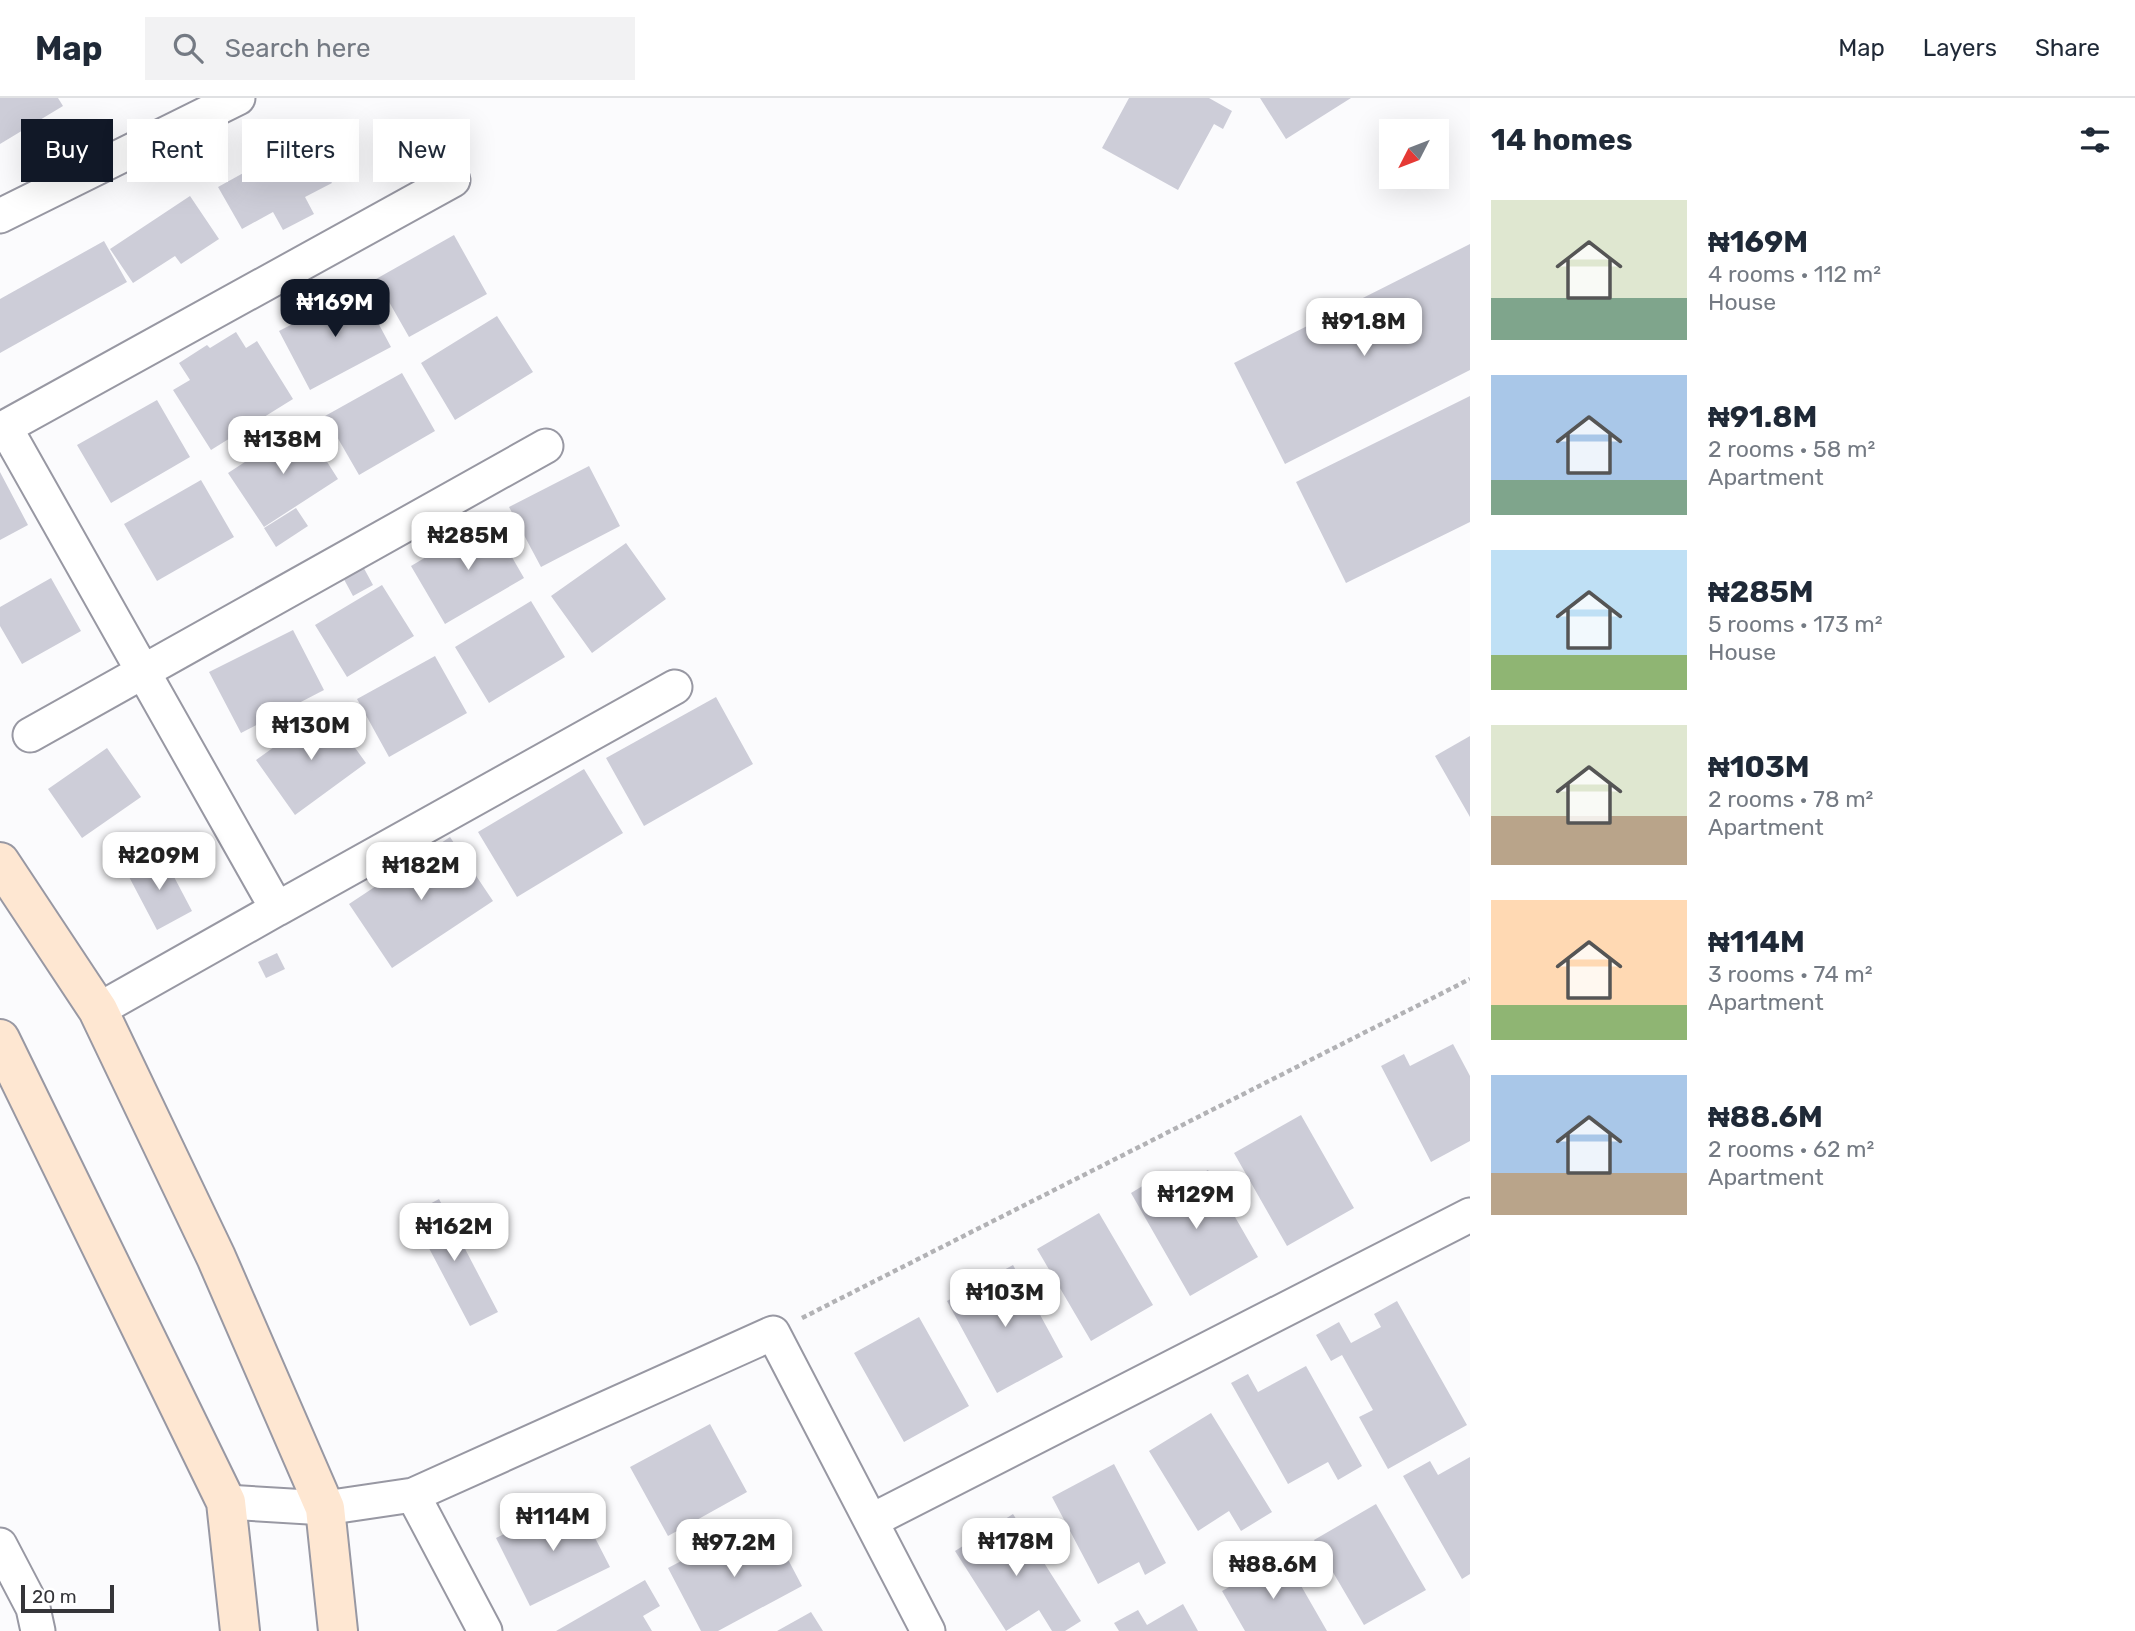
<!DOCTYPE html>
<html lang="en">
<head>
<meta charset="utf-8">
<style>
  body { margin:0; font-family:Rubik,sans-serif; background:#f2f2f3; color:#1f2937; height:100vh; display:flex; flex-direction:column; font-size:26px; white-space:nowrap }
  * { box-sizing:border-box; margin:0 }
  p { font-size:23px; color:#747a83 }
  .icon { flex:none; width:38px; height:38px; fill:none; stroke:currentColor; stroke-width:2; stroke-linecap:round; stroke-linejoin:round }
  .map { position:relative; flex:1; overflow:hidden }
  .sheet { display:flex; flex-direction:column; background:#fff; width:665px }
  .sheet>* { flex:none }
  .hud { position:absolute; left:21px; top:21px; width:665px; height:63px; display:flex; gap:14px }
  .needle { width:46px; rotate:228deg }
  .fabs { position:absolute; left:1379px; top:21px; display:grid; gap:14px }
  .fabs a { display:grid; place-items:center; width:70px; height:70px; border-radius:0px; background:#fff; box-shadow:0 7px 28px #0002; font-size:35px }
  .scale { position:absolute; left:21px; bottom:18px; width:93px; box-sizing:border-box; padding-left:7px; border:4px solid #353539; border-top:0; font-size:19px; line-height:24px; white-space:nowrap; color:#353539; -webkit-text-stroke:5px #fff; paint-order:stroke }
  .price { position:absolute; translate:-50% -60px; padding:0 16px; border-radius:14px; background:#fff; color:#222; font-size:23px; line-height:46px; filter:drop-shadow(0 2px 4px #0008) }
  .price::after { content:''; position:absolute; left:50%; top:42px; width:21px; height:16px; margin-left:-10px; background:inherit; clip-path:polygon(0 0,100% 0,50% 100%) }
  .price.current { background:#111827; color:#fff }
  ul { padding:0; list-style:none }
  li { display:flex; align-items:center; gap:21px; height:175px; padding:0 21px }
  li span { display:grid; place-items:center; flex:none; width:196px; height:140px; border-radius:0px; color:#555 }
  li>.icon { margin-inline-start:auto }
  span .icon { width:84px; height:84px; fill:#fffc; stroke-width:1 }
  li b { font-size:30px }
  h2 { display:flex; justify-content:space-between; align-items:center; height:84px; padding:0 21px; font-size:30px }
  .pill { padding:0 24px; border-radius:0px; background:#fff; box-shadow:0 7px 28px #0002; font-size:24px; line-height:63px }
  .pill.current { background:#111827; color:#fff }
  header { display:flex; align-items:center; gap:42px; box-sizing:border-box; height:98px; padding:0 35px; background:#fff; border-bottom:2px solid #e0e1e3 }
  header strong { font-size:33px }
  nav { display:flex; gap:38px; margin-inline-start:auto; font-size:24px }
  .search { width:490px; height:63px; background:#f2f2f3; display:flex; align-items:center; gap:18px; box-sizing:border-box; padding:0 24px; border-radius:0px; color:#747a83; font-size:26px }
  main { display:flex; flex:1; min-height:0 }
  .map>svg:first-child { display:block }
  .building { fill:#cdcdd8 }
  .lines { fill:none; stroke-linecap:round; stroke-linejoin:round }
  .street-casing { stroke:#9898a3; stroke-width:37 }
  .secondary-casing { stroke:#9898a3; stroke-width:42 }
  .path { stroke:#b2b2b5; stroke-width:4.5; stroke-dasharray:5 3.5; stroke-linecap:butt }
  .street { stroke:#fff; stroke-width:33 }
  .secondary { stroke:#fee7d2; stroke-width:38 }
</style>
</head>
<body>
<header>
<strong>Map</strong>
<div class="search"><svg class="icon" aria-label="search" viewBox="0 0 24 24"><circle cx="10" cy="10" r="6"/><path d="M15 15l6 6"/></svg>Search here</div>
<nav><a>Map</a><a>Layers</a><a>Share</a></nav>
</header>
<main>
<div class="map">
<svg width="1470" height="1533" viewBox="0 0 1470 1533">
  <rect width="100%" height="100%" fill="#fbfbfd"/>
  <path class="building" d="M 0,0 L 58,0 L 63,8 L 0,46 Z
    M 1129,0 L 1209,0 L 1232,13 L 1223,31 L 1214,26 L 1178,92 L 1102,50 Z
    M 1260,0 L 1351,0 L 1286,41 Z
    M 307,40 L 332,85 L 305,99 L 314,116 L 283,132 L 273,114 L 242,131 L 218,89 Z
    M 190,98 L 219,141 L 181,166 L 175,158 L 133,185 L 110,151 Z
    M 454,137 L 487,196 L 409,239 L 376,181 Z
    M 104,143 L 127,184 L 0,255 L 0,201 Z
    M 1470,146 L 1470,272 L 1285,366 L 1234,265 Z
    M 360,191 L 391,249 L 310,292 L 279,233 Z
    M 497,218 L 533,274 L 455,322 L 421,265 Z
    M 236,234 L 246,250 L 257,243 L 293,301 L 211,352 L 173,292 L 190,282 L 179,265 L 207,247 L 210,250 Z
    M 402,275 L 435,333 L 359,377 L 325,318 Z
    M 1470,298 L 1470,424 L 1346,485 L 1296,384 Z
    M 157,302 L 190,359 L 111,405 L 77,347 Z
    M 303,326 L 338,381 L 264,429 L 228,375 Z
    M 589,368 L 620,428 L 541,469 L 509,409 Z
    M 0,374 L 28,427 L 0,442 Z
    M 201,382 L 234,439 L 157,483 L 124,426 Z
    M 296,410 L 308,428 L 276,449 L 264,430 Z
    M 490,421 L 524,480 L 445,526 L 411,468 Z
    M 626,445 L 666,501 L 592,555 L 551,498 Z
    M 360,463 L 373,487 L 353,498 L 340,474 Z
    M 51,480 L 81,533 L 22,566 L 0,528 L 0,509 Z
    M 382,487 L 414,538 L 347,579 L 315,527 Z
    M 531,503 L 565,559 L 489,605 L 455,549 Z
    M 293,532 L 324,592 L 241,635 L 209,574 Z
    M 435,558 L 467,615 L 389,659 L 357,601 Z
    M 716,599 L 753,666 L 644,728 L 606,660 Z
    M 327,611 L 366,665 L 295,717 L 256,662 Z
    M 1470,638 L 1470,719 L 1435,658 Z
    M 107,650 L 141,699 L 82,740 L 48,691 Z
    M 584,671 L 623,735 L 517,799 L 478,734 Z
    M 450,739 L 493,803 L 392,870 L 349,806 Z
    M 162,756 L 192,813 L 157,832 L 127,775 Z
    M 277,855 L 285,871 L 266,880 L 258,864 Z
    M 1453,946 L 1470,978 L 1470,1043 L 1431,1064 L 1381,968 L 1404,956 L 1410,968 Z
    M 1301,1017 L 1354,1110 L 1287,1148 L 1234,1055 Z
    M 1208,1072 L 1258,1159 L 1190,1198 L 1131,1095 L 1154,1081 L 1163,1098 Z
    M 439,1101 L 498,1214 L 470,1228 L 411,1116 Z
    M 1099,1115 L 1153,1207 L 1091,1243 L 1037,1151 Z
    M 1013,1167 L 1063,1259 L 997,1295 L 947,1203 Z
    M 1397,1203 L 1467,1327 L 1388,1371 L 1359,1319 L 1373,1312 L 1342,1257 L 1331,1263 L 1316,1237 L 1339,1224 L 1351,1245 L 1381,1229 L 1374,1216 Z
    M 919,1219 L 969,1308 L 904,1344 L 854,1255 Z
    M 1306,1268 L 1362,1368 L 1338,1382 L 1328,1364 L 1288,1386 L 1231,1285 L 1248,1276 L 1258,1294 Z
    M 1211,1315 L 1272,1414 L 1241,1433 L 1229,1413 L 1198,1433 L 1149,1353 Z
    M 710,1326 L 747,1394 L 668,1438 L 630,1369 Z
    M 1470,1359 L 1470,1476 L 1462,1481 L 1403,1378 L 1430,1363 L 1438,1377 Z
    M 1114,1366 L 1166,1465 L 1145,1477 L 1139,1464 L 1098,1486 L 1052,1399 Z
    M 575,1401 L 610,1469 L 530,1508 L 496,1440 Z
    M 1376,1406 L 1426,1492 L 1364,1527 L 1314,1442 Z
    M 1013,1416 L 1081,1523 L 1065,1533 L 1052,1533 L 1039,1512 L 1006,1533 L 955,1453 Z
    M 757,1423 L 773,1454 L 782,1450 L 802,1488 L 718,1533 L 701,1533 L 668,1470 Z
    M 1284,1458 L 1327,1533 L 1245,1533 L 1222,1493 Z
    M 645,1482 L 660,1508 L 643,1518 L 652,1533 L 556,1533 Z
    M 1183,1506 L 1198,1533 L 1119,1533 L 1114,1525 L 1138,1512 L 1147,1527 Z
    M 811,1514 L 823,1533 L 777,1533 Z"/>
  <g class="lines">
    <defs>
      <path id="street" d="M 0,118 L 238,0
        M 5,329 L 277,811 L 98,912
        M 0,332 L 453,82
        M 30,637 L 546,348
        M 277,811 L 675,589
        M 413,1397 L 485,1533
        M 226,1404 L 325,1410 L 413,1397 L 773,1235 L 928,1533
        M 871,1423 L 1470,1117
        M 0,1447 L 33,1510 L 38,1533"/>
      <path id="secondary" d="M 0,764 L 98,912 L 216,1159 L 325,1410 L 338,1533
        M 0,941 L 226,1404 L 240,1533"/>
    </defs>
    <use href="#street" class="street-casing"/>
    <use href="#secondary" class="secondary-casing"/>
    <path class="path" d="M 802,1220 L 1470,881"/>
    <use href="#street" class="street"/>
    <use href="#secondary" class="secondary"/>
  </g>
</svg>
<div class="fabs">
<a><svg class="needle" viewBox="-14 -14 28 28"><path d="M0-13l5 13h-10z" fill="#e53935"/><path d="M0 13l5-13h-10z" fill="#747a83"/></svg></a>
</div>
<div class="scale">20 m</div>
<b class="price current" style="left:335px;top:241px">₦169M</b>
<b class="price" style="left:1364px;top:260px">₦91.8M</b>
<b class="price" style="left:283px;top:378px">₦138M</b>
<b class="price" style="left:468px;top:474px">₦285M</b>
<b class="price" style="left:311px;top:664px">₦130M</b>
<b class="price" style="left:159px;top:794px">₦209M</b>
<b class="price" style="left:421px;top:804px">₦182M</b>
<b class="price" style="left:1196px;top:1133px">₦129M</b>
<b class="price" style="left:454px;top:1165px">₦162M</b>
<b class="price" style="left:1005px;top:1231px">₦103M</b>
<b class="price" style="left:553px;top:1455px">₦114M</b>
<b class="price" style="left:1016px;top:1480px">₦178M</b>
<b class="price" style="left:734px;top:1481px">₦97.2M</b>
<b class="price" style="left:1273px;top:1503px">₦88.6M</b>
<div class="hud">
<a class="pill current">Buy</a>
<a class="pill">Rent</a>
<a class="pill">Filters</a>
<a class="pill">New</a>
</div>
</div>
<section class="sheet">
<h2>14 homes<svg class="icon" aria-label="filters" viewBox="0 0 24 24"><path d="M4 7h16M4 17h16"/><circle cx="9" cy="7" r="2"/><circle cx="15" cy="17" r="2"/></svg></h2>
<ul>
<li><span style="background:linear-gradient(#dfe7d0 70%,#7fa58c 0)"><svg class="icon" aria-label="home" viewBox="0 0 24 24"><path d="M3 11l9-7 9 7M6 9v11h12V9"/></svg></span><div><b>₦169M</b><p>4 rooms · 112 m²</p><p>House</p></div></li>
<li><span style="background:linear-gradient(#a9c7e8 75%,#7fa58c 0)"><svg class="icon" aria-label="home" viewBox="0 0 24 24"><path d="M3 11l9-7 9 7M6 9v11h12V9"/></svg></span><div><b>₦91.8M</b><p>2 rooms · 58 m²</p><p>Apartment</p></div></li>
<li><span style="background:linear-gradient(#bfe0f5 75%,#8fb573 0)"><svg class="icon" aria-label="home" viewBox="0 0 24 24"><path d="M3 11l9-7 9 7M6 9v11h12V9"/></svg></span><div><b>₦285M</b><p>5 rooms · 173 m²</p><p>House</p></div></li>
<li><span style="background:linear-gradient(#dfe7d0 65%,#b9a48a 0)"><svg class="icon" aria-label="home" viewBox="0 0 24 24"><path d="M3 11l9-7 9 7M6 9v11h12V9"/></svg></span><div><b>₦103M</b><p>2 rooms · 78 m²</p><p>Apartment</p></div></li>
<li><span style="background:linear-gradient(#ffd9b3 75%,#8fb573 0)"><svg class="icon" aria-label="home" viewBox="0 0 24 24"><path d="M3 11l9-7 9 7M6 9v11h12V9"/></svg></span><div><b>₦114M</b><p>3 rooms · 74 m²</p><p>Apartment</p></div></li>
<li><span style="background:linear-gradient(#a9c7e8 70%,#b9a48a 0)"><svg class="icon" aria-label="home" viewBox="0 0 24 24"><path d="M3 11l9-7 9 7M6 9v11h12V9"/></svg></span><div><b>₦88.6M</b><p>2 rooms · 62 m²</p><p>Apartment</p></div></li>
</ul>
</section>
</main>
</body>
</html>
